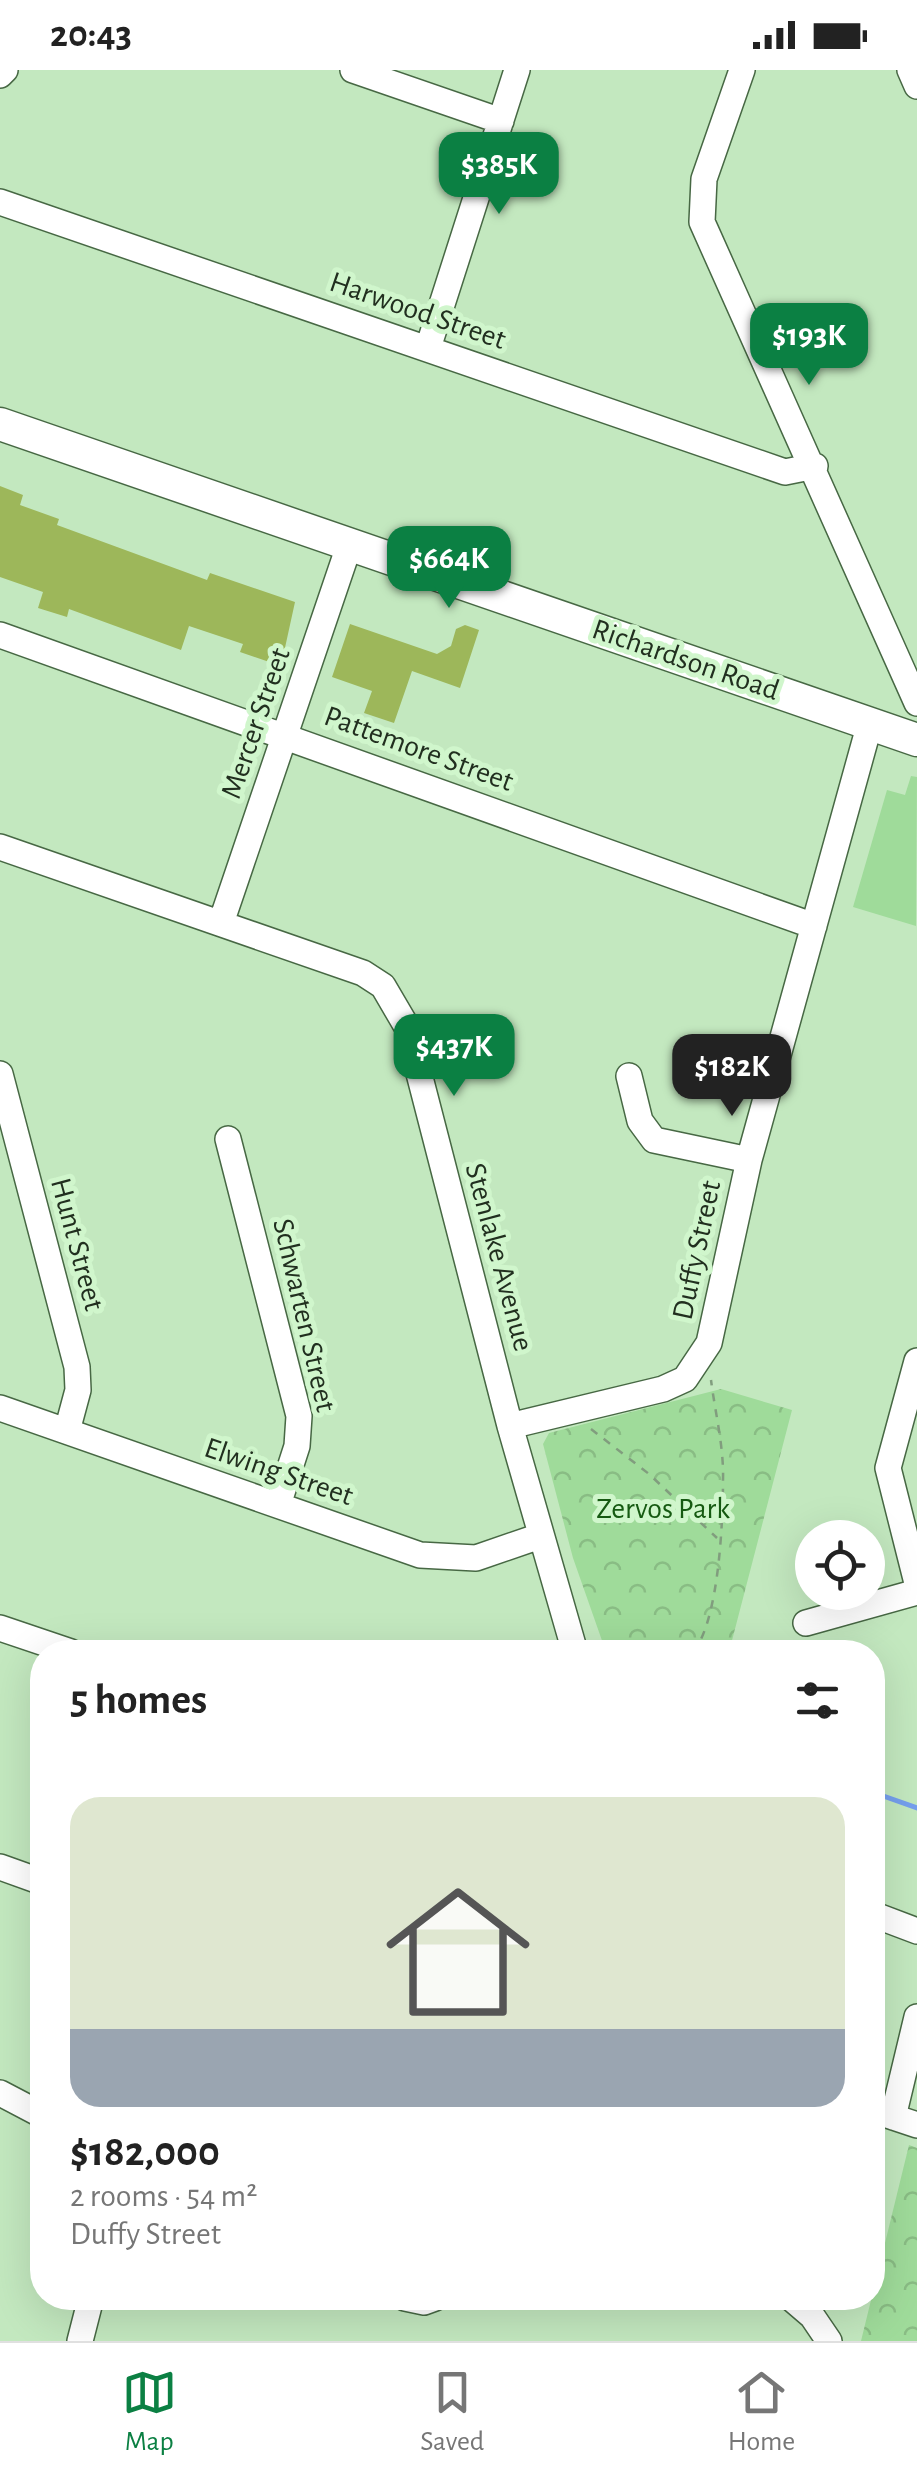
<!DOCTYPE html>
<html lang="en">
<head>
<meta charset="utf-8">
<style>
  body { margin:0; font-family:"Alegreya Sans",sans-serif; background:#f6f6f6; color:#222; height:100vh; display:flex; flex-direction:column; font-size:38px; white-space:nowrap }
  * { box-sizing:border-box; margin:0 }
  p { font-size:32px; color:#767676 }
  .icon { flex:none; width:55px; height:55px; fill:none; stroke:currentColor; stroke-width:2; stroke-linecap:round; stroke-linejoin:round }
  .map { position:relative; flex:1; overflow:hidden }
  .sheet { position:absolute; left:30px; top:1570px; width:855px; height:670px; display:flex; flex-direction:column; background:#fff; border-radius:40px; box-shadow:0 10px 40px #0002 }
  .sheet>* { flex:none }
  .buttons { position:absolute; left:795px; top:1450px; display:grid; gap:20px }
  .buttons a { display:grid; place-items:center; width:90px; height:90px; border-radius:50%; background:#fff; box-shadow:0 10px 40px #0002; font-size:50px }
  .price { position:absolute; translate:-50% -85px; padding:0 22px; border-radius:20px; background:#0b8043; color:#fff; font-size:32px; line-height:65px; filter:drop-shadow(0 2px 5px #0008) }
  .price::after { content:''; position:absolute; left:50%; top:60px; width:30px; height:22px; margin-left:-15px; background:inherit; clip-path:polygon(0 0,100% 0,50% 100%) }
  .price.current { background:#222; color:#fff }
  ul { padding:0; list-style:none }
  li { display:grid; align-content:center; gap:20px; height:530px; padding:0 40px }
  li+li { border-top:2px solid #e0e0e0 }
  li span { display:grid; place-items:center; height:310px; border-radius:30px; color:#555 }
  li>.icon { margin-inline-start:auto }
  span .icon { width:180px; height:180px; fill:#fffc; stroke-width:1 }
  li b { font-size:42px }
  h2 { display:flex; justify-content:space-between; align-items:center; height:120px; padding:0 40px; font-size:42px }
  .status { display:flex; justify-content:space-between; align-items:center; height:70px; padding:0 50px; background:#fff; direction:ltr }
  .status svg { height:28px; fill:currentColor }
  .dock { display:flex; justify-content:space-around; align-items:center; height:140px; border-top:2px solid #e0e0e0; background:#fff; font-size:28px; color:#767676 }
  .dock a { display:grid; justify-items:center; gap:5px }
  .dock .current { color:#0b8043 }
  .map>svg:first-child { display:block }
  .park { fill:url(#park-crowns) }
  .garden { fill:#9fdb9a }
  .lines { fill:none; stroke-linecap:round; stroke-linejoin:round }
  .stream { stroke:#759fed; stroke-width:5 }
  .building { fill:#9db75a }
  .minor-casing { stroke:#476844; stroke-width:28 }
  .major-casing { stroke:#476844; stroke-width:35 }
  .path { stroke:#819d7e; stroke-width:2.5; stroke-dasharray:8 8; stroke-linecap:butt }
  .minor { stroke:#fff; stroke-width:25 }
  .major { stroke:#fff; stroke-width:32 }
  .labels { text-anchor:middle; stroke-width:10; stroke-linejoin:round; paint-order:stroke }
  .street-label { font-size:30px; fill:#212f1f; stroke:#d0f6cc }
  .park-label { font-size:30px; fill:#165a12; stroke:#d0f6cc }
</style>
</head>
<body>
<div class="status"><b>20:43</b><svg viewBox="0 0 49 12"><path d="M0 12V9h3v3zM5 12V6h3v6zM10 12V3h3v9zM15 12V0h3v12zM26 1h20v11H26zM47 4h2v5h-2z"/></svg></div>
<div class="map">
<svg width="917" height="2271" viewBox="0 0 917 2271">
  <defs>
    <pattern id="park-crowns" width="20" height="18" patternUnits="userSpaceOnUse" patternTransform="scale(2.5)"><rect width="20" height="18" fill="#9fdb9a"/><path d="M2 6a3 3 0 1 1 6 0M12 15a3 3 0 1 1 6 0" fill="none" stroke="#89bc84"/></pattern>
  </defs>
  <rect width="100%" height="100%" fill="#c3e8bf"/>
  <path class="park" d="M 721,1319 L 792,1340 L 729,1582 L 606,1582 L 573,1488 L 543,1374 L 549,1363 Z
    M 909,2075 L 917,2078 L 917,2271 L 861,2271 Z"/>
  <path class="garden" d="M 911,706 L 917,707 L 916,856 L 853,837 L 887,720 L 905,725 Z"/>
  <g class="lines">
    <path class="stream" d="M 872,1722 L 917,1738"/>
  </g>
  <path class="building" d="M 0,416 L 23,425 L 20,435 L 59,449 L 57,455 L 207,510 L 210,503 L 295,532 L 281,596 L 240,582 L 243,574 L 189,556 L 181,580 L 69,539 L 67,547 L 38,538 L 43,522 L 0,507 Z
    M 350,554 L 437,584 L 451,576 L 456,559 L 465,555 L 479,560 L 460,618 L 412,601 L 394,653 L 364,643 L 372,621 L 332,607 Z"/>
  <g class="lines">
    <defs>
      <path id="minor" d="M 353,0 L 501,51
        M 742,0 L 704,109 L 702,152 L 917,633
        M 910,0 L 917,16
        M 0,5 L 5,0
        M 0,132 L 785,402 L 815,396
        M 428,278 L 517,0
        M 0,565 L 814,856
        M 0,777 L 363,903 L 383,916 L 407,957 L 510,1356 L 575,1582
        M 221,853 L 350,473
        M 0,1004 L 77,1297 L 78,1320 L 67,1361
        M 629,1006 L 640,1051 L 654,1070 L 749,1090
        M 228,1069 L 299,1346 L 297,1376 L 278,1435
        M 917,1291 L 888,1398 L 917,1513
        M 0,1338 L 420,1485 L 476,1488 L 540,1466
        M 510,1356 L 663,1319 L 685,1309 L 709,1273 L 749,1090 L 870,653
        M 806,1553 L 917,1522
        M 0,1558 L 71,1582
        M 0,1797 L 42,1812
        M 872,1844 L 917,1861
        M 0,2023 L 42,2045
        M 872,2040 L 917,2055
        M 893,2047 L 917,1947
        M 405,2228 L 424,2232 L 435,2228
        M 791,2228 L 812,2246 L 829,2271
        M 80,2271 L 91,2228"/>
      <path id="major" d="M 0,354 L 917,670"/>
    </defs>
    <use href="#minor" class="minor-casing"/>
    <use href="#major" class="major-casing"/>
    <path class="path" d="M 591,1359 L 649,1404 L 717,1468
      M 693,1582 C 719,1551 723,1451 723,1410 C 724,1377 715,1342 711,1310"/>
    <use href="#minor" class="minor"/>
    <use href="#major" class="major"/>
  </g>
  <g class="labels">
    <g class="street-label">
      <text transform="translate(418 240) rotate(19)" y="10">Harwood Street</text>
      <text transform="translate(686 589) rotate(19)" y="10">Richardson Road</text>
      <text transform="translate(255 653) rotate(-71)" y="10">Mercer Street</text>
      <text transform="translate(419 678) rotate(20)" y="10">Pattemore Street</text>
      <text transform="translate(78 1174) rotate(75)" y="10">Hunt Street</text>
      <text transform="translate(696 1180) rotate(-78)" y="10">Duffy Street</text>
      <text transform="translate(500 1187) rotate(75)" y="10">Stenlake Avenue</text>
      <text transform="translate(305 1245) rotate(77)" y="10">Schwarten Street</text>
      <text transform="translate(279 1401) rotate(19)" y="10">Elwing Street</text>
    </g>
    <g class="park-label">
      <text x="663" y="1448">Zervos Park</text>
    </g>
  </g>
</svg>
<div class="buttons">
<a><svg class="icon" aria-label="locate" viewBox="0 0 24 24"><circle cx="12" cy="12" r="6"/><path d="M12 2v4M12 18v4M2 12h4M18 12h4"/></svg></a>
</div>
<b class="price" style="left:499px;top:147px">$385K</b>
<b class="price" style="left:809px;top:318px">$193K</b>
<b class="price" style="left:449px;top:541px">$664K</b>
<b class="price" style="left:454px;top:1029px">$437K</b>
<b class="price current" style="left:732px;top:1049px">$182K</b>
<section class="sheet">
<h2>5 homes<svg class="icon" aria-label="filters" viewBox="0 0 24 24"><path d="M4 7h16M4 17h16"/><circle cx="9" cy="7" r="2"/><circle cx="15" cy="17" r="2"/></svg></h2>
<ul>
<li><span style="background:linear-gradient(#dfe7d0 75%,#9aa5b1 0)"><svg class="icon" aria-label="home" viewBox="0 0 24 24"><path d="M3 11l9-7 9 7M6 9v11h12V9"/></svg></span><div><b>$182,000</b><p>2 rooms · 54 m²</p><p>Duffy Street</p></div></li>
</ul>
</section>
</div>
<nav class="dock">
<a class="current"><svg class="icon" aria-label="map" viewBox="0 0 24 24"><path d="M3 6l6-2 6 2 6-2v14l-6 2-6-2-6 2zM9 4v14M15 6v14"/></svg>Map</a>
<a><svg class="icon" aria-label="saved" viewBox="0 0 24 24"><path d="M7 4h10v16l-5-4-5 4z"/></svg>Saved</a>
<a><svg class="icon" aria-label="home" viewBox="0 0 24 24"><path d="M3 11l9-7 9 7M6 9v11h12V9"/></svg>Home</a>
</nav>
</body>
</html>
